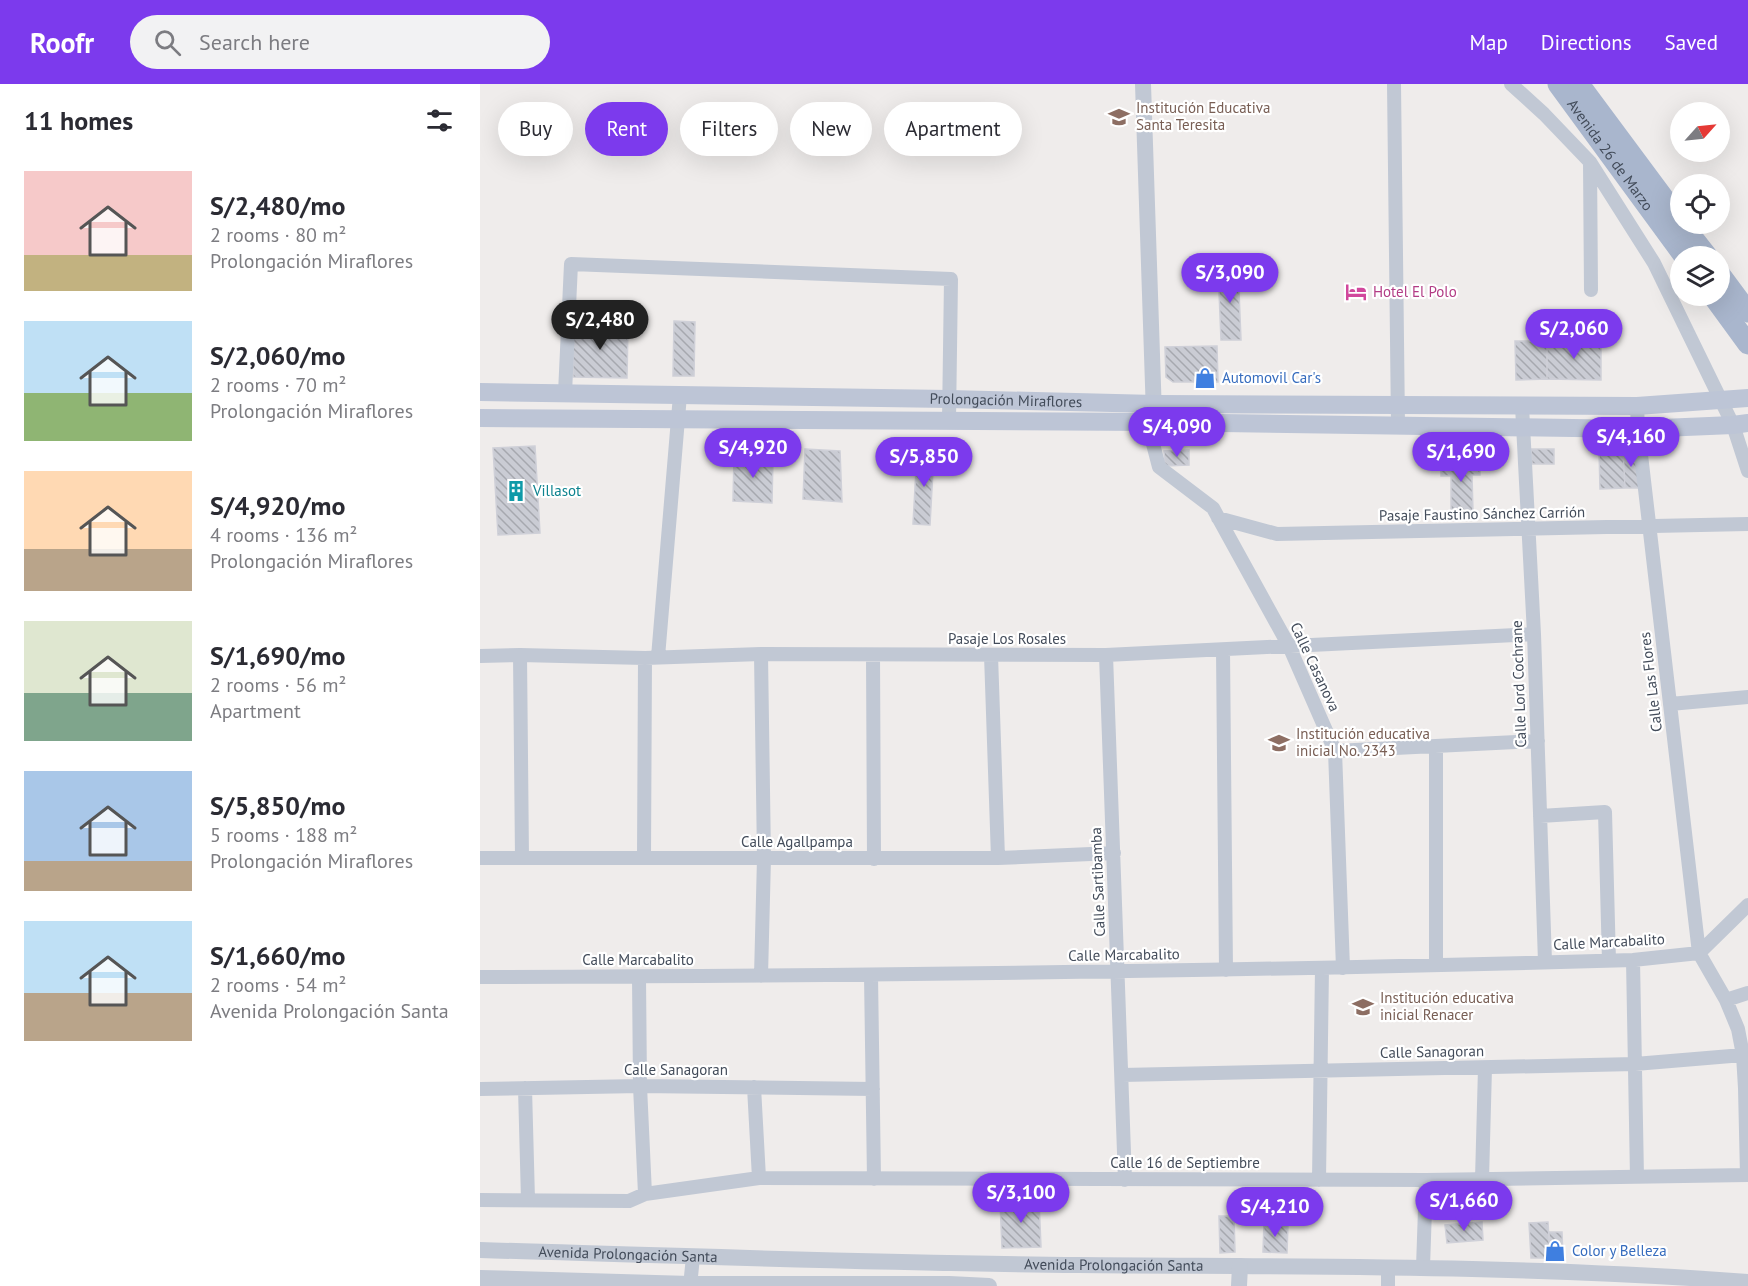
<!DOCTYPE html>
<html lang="en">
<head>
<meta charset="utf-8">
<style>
  body { margin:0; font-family:"PT Sans",sans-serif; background:#f2f2f3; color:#2b2b33; height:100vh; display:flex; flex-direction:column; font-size:22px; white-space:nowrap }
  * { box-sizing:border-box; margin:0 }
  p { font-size:20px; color:#7c7c81 }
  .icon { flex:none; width:33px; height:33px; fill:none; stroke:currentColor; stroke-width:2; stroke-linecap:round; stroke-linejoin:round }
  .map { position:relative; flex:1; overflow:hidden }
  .sheet { display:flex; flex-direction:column; background:#fff; width:480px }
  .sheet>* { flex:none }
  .top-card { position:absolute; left:18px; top:18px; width:570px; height:54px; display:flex; gap:12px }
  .needle { width:39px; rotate:63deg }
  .tools { position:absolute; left:1190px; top:18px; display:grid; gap:12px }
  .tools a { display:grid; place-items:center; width:60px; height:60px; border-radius:50%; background:#fff; box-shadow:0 6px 24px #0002; font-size:30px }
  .price { position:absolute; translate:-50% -51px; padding:0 14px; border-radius:21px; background:#7c3aed; color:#fff; font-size:20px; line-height:39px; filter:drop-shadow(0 2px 3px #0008) }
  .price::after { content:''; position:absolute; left:50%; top:36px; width:18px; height:14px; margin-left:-9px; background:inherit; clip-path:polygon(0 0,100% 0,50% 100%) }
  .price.active { background:#222; color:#fff }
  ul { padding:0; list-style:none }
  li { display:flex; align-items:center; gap:18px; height:150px; padding:0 24px }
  li span { display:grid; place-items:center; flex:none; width:168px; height:120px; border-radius:0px; color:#555 }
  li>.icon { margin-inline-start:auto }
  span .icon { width:72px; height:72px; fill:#fffc; stroke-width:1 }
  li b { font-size:26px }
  h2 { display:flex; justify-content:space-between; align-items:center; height:72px; padding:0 24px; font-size:26px }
  .tag { padding:0 21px; border-radius:27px; background:#fff; box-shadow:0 6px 24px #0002; font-size:21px; line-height:54px }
  .tag.active { background:#7c3aed; color:#fff }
  header { display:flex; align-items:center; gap:36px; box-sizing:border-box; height:84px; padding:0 30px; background:#7c3aed; color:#fff }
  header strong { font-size:28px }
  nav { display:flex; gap:33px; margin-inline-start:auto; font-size:21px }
  .search { width:420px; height:54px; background:#f2f2f3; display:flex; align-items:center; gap:15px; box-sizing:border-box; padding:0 21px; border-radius:33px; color:#7c7c81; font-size:22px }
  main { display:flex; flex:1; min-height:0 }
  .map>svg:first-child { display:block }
  .building { fill:url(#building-back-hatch); stroke:#cfd0d8; stroke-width:1.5 }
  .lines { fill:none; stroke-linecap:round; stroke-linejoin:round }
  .minor { stroke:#c1c8d4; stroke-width:14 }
  .tertiary { stroke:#c1c8d4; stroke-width:16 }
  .secondary { stroke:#bdc5d6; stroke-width:18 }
  .primary { stroke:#a9b6cd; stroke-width:21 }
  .labels { text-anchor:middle; stroke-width:4.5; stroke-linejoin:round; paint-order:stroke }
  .education-label { font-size:15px; fill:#785e54; stroke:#fff; text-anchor:start }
  .street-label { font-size:15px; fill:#434c5a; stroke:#fff }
  .hotel-label { font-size:15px; fill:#b23c85; stroke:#fff; text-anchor:start }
  .shop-label { font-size:15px; fill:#366cbe; stroke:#fff; text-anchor:start }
  .culture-label { font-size:15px; fill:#0d838f; stroke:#fff; text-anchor:start }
</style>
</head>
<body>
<header>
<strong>Roofr</strong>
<div class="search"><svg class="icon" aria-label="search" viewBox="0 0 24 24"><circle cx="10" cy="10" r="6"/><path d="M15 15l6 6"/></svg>Search here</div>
<nav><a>Map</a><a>Directions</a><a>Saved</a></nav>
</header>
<main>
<section class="sheet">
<h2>11 homes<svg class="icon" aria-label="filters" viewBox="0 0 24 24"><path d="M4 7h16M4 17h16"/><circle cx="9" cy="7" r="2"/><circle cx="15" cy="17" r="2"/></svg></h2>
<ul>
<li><span style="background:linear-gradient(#f6c9c9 70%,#c2b280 0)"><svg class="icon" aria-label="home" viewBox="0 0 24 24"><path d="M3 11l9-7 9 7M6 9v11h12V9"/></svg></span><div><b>S/2,480/mo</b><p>2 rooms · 80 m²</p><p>Prolongación Miraflores</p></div></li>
<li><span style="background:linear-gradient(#bfe0f5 60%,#8fb573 0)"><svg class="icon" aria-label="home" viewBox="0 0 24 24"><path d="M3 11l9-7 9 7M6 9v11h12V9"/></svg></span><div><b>S/2,060/mo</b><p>2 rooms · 70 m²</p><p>Prolongación Miraflores</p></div></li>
<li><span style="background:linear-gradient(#ffd9b3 65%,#b9a48a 0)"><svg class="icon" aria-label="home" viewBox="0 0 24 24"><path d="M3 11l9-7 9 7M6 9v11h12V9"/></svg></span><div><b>S/4,920/mo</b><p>4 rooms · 136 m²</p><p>Prolongación Miraflores</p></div></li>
<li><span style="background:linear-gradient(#dfe7d0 60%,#7fa58c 0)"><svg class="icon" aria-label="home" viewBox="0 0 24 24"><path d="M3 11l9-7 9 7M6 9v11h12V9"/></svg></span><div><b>S/1,690/mo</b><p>2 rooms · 56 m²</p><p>Apartment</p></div></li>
<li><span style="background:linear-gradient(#a9c7e8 75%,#b9a48a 0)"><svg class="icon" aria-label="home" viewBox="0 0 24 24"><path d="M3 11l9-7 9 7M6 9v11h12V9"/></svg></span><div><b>S/5,850/mo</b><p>5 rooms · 188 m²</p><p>Prolongación Miraflores</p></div></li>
<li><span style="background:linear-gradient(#bfe0f5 60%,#b9a48a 0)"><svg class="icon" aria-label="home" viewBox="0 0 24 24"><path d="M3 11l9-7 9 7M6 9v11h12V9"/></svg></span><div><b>S/1,660/mo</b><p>2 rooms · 54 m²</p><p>Avenida Prolongación Santa</p></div></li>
</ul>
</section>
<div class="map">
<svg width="1268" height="1202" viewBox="0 0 1268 1202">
  <defs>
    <pattern id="building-back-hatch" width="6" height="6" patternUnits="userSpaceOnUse" patternTransform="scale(1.5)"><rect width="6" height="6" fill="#caccd4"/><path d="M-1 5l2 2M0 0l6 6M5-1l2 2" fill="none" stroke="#a6a8af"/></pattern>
  </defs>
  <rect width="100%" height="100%" fill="#efeceb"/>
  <path class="building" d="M 738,183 L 758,183 L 761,256 L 741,256 Z
    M 194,237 L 215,238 L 214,292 L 193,292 Z
    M 93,241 L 148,242 L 147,294 L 93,293 Z
    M 1035,257 L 1067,257 L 1067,295 L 1036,296 Z
    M 1067,257 L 1121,257 L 1121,296 L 1067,295 Z
    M 737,262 L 738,298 L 693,298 L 686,293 L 685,263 Z
    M 55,362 L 60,449 L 18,451 L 13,364 Z
    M 1157,364 L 1159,404 L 1145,404 L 1143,365 Z
    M 325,365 L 360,367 L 362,418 L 323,415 Z
    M 1051,365 L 1074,365 L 1074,380 L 1052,380 Z
    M 1143,365 L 1145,404 L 1120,405 L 1119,366 Z
    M 709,366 L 709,381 L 685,382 L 684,367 Z
    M 437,367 L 454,368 L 450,441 L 433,440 Z
    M 254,372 L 293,373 L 292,419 L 253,417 Z
    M 961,375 L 1000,375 L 1000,391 L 992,391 L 993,429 L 971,430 L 971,392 L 961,392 Z
    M 559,1116 L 561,1163 L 522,1164 L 520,1118 Z
    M 739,1132 L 754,1132 L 755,1168 L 740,1169 Z
    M 1002,1138 L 1003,1156 L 967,1159 L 965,1141 Z
    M 1068,1138 L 1070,1174 L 1051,1174 L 1049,1139 Z
    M 784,1139 L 808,1140 L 807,1169 L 783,1168 Z
    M 1069,1148 L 1082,1148 L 1083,1173 L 1070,1174 Z"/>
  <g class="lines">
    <path class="minor" d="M 914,0 L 918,341
      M 1031,0 L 1064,30 L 1110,78 L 1174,179 L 1253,341 L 1268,387
      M 1110,78 L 1111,206
      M 85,309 L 91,180 L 471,195 L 469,336
      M 1042,322 L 1054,550 L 1065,878
      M 1157,322 L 1158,345 L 1219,869 L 1246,916 L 1258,945 L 1263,971 L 1265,1004 L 1267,1091
      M 674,338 L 673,360 L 679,383 L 733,424 L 809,562 L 855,667 L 863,884
      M 738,434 L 797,450 L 1268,440
      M 743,566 L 746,886
      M 281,570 L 284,774 L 281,892
      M 40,571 L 42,774
      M 393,571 L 394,775
      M 511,571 L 518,774
      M 626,571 L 645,1096
      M 0,572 L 40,571 L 165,574 L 281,570 L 626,571 L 1054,550
      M 178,573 L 200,311
      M 1190,620 L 1268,613
      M 855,667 L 1058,657
      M 1060,732 L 1125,728 L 1129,877
      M 0,774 L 518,774 L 634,769
      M 164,774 L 165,574
      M 1153,876 L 1157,1093
      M 956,881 L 956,662
      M 391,891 L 394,1095
      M 0,893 C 384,892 769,887 1153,876 L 1219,869 L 1268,821
      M 159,893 L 160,1002 L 165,1110
      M 1246,916 L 1268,909
      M 642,991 L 1155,980 L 1263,971
      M 274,1003 L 279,1094
      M 45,1004 L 48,1116
      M 0,1005 L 160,1002 L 393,1005
      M 1002,1095 L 1005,984
      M 839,1096 L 842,884
      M 0,1116 L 149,1117 L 165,1110 L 279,1094 L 946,1096 L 1268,1091
      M 943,1183 L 946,1096
      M 210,1202 L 213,1173
      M 908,1202 L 908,1183"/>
    <g class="tertiary">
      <path d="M 663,0 L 674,331"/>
      <path id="s1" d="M 0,1166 C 200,1172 399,1179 599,1181 C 822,1183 1046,1181 1268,1198"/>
      <path d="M 0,1194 L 210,1200 L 469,1200 L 509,1202"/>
      <path d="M 759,1202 L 760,1182"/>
    </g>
    <g class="secondary">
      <path id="s2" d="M 0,308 L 469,315 L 675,320 L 1157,322 L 1268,314"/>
      <path d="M 0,334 L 674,338 L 1158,345 L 1253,341 L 1268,339"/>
    </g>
    <g class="primary">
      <path id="s3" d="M 1078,0 L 1204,172"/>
      <path d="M 1099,0 L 1200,136"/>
      <path d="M 1202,140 L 1227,172"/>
      <path d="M 1239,189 L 1268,228"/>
      <path d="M 1233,212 L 1268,260"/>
    </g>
  </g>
  <defs>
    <symbol id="school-bare" viewBox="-9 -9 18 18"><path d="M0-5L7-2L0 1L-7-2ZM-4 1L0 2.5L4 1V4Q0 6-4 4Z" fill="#8d6e63" stroke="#fff" stroke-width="2.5" paint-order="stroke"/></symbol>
    <symbol id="hotel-bare" viewBox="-9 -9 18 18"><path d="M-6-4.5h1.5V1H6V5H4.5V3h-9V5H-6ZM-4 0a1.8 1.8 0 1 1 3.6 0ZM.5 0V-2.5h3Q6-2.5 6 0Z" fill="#d1479c" stroke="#fff" stroke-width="2.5" paint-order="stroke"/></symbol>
    <symbol id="shop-bare" viewBox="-9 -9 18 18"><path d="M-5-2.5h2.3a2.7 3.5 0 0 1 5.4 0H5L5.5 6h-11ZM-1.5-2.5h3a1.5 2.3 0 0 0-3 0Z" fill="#3f7fe0" stroke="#fff" stroke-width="2.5" paint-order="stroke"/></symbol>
    <symbol id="building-bare" viewBox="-9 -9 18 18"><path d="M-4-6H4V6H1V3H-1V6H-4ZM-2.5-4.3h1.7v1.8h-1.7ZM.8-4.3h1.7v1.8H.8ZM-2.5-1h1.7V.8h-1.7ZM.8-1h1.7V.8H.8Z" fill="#0f9aa8" stroke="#fff" stroke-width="2.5" paint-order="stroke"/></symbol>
  </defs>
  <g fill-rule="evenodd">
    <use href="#school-bare" x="624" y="18" width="30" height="30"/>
    <use href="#hotel-bare" x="861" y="193" width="30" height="30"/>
    <use href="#shop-bare" x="710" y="279" width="30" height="30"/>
    <use href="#building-bare" x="21" y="392" width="30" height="30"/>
    <use href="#school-bare" x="784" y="644" width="30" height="30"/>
    <use href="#school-bare" x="868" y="908" width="30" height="30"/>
    <use href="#shop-bare" x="1060" y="1152" width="30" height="30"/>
  </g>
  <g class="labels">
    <g class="education-label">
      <text x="656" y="29">Institución Educativa<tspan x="656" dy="17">Santa Teresita</tspan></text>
      <text x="816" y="655">Institución educativa<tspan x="816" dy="17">inicial No. 2343</tspan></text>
      <text x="900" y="919">Institución educativa<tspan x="900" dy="17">inicial Renacer</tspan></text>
    </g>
    <g class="street-label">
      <text dy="5" stroke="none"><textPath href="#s3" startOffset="88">Avenida 26 de Marzo</textPath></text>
      <text dy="5" stroke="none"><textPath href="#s2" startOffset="526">Prolongación Miraflores</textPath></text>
      <text transform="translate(1002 430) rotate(-1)" y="5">Pasaje Faustino Sánchez Carrión</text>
      <text x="527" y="560">Pasaje Los Rosales</text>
      <text transform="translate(835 583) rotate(65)" y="5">Calle Casanova</text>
      <text transform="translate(1171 598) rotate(-97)" y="5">Calle Las Flores</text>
      <text transform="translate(1039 600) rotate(-92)" y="5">Calle Lord Cochrane</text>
      <text x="317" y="763">Calle Agallpampa</text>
      <text transform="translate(618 798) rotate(-92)" y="5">Calle Sartibamba</text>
      <text transform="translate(1129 858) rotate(-3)" y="5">Calle Marcabalito</text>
      <text transform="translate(644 871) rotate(-1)" y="5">Calle Marcabalito</text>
      <text x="158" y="881">Calle Marcabalito</text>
      <text transform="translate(952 968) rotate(-1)" y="5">Calle Sanagoran</text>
      <text x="196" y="991">Calle Sanagoran</text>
      <text x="705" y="1084">Calle 16 de Septiembre</text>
      <text dy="5" stroke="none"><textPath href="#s1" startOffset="148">Avenida Prolongación Santa</textPath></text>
      <text dy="5" stroke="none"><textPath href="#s1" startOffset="634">Avenida Prolongación Santa</textPath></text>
    </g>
    <g class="hotel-label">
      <text x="893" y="213">Hotel El Polo</text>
    </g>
    <g class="shop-label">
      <text x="742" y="299">Automovil Car's</text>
      <text x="1092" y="1172">Color y Belleza</text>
    </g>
    <g class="culture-label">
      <text x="53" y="412">Villasot</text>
    </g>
  </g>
</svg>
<div class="tools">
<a><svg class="needle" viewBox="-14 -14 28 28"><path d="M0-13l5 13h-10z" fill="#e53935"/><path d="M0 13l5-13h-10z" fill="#7c7c81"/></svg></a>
<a><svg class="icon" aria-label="locate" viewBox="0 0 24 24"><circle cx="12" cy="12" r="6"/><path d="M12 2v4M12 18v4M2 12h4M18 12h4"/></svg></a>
<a><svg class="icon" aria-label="layers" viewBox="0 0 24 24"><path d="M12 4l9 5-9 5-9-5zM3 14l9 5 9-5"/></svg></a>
</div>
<b class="price" style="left:750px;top:220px">S/3,090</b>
<b class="price active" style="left:120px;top:267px">S/2,480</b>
<b class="price" style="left:1094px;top:276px">S/2,060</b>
<b class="price" style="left:697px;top:374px">S/4,090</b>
<b class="price" style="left:1151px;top:384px">S/4,160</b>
<b class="price" style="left:273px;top:395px">S/4,920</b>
<b class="price" style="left:981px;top:399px">S/1,690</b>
<b class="price" style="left:444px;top:404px">S/5,850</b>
<b class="price" style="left:541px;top:1140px">S/3,100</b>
<b class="price" style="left:984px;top:1148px">S/1,660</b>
<b class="price" style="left:795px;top:1154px">S/4,210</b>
<div class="top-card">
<a class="tag">Buy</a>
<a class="tag active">Rent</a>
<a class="tag">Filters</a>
<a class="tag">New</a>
<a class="tag">Apartment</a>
</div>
</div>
</main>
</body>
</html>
